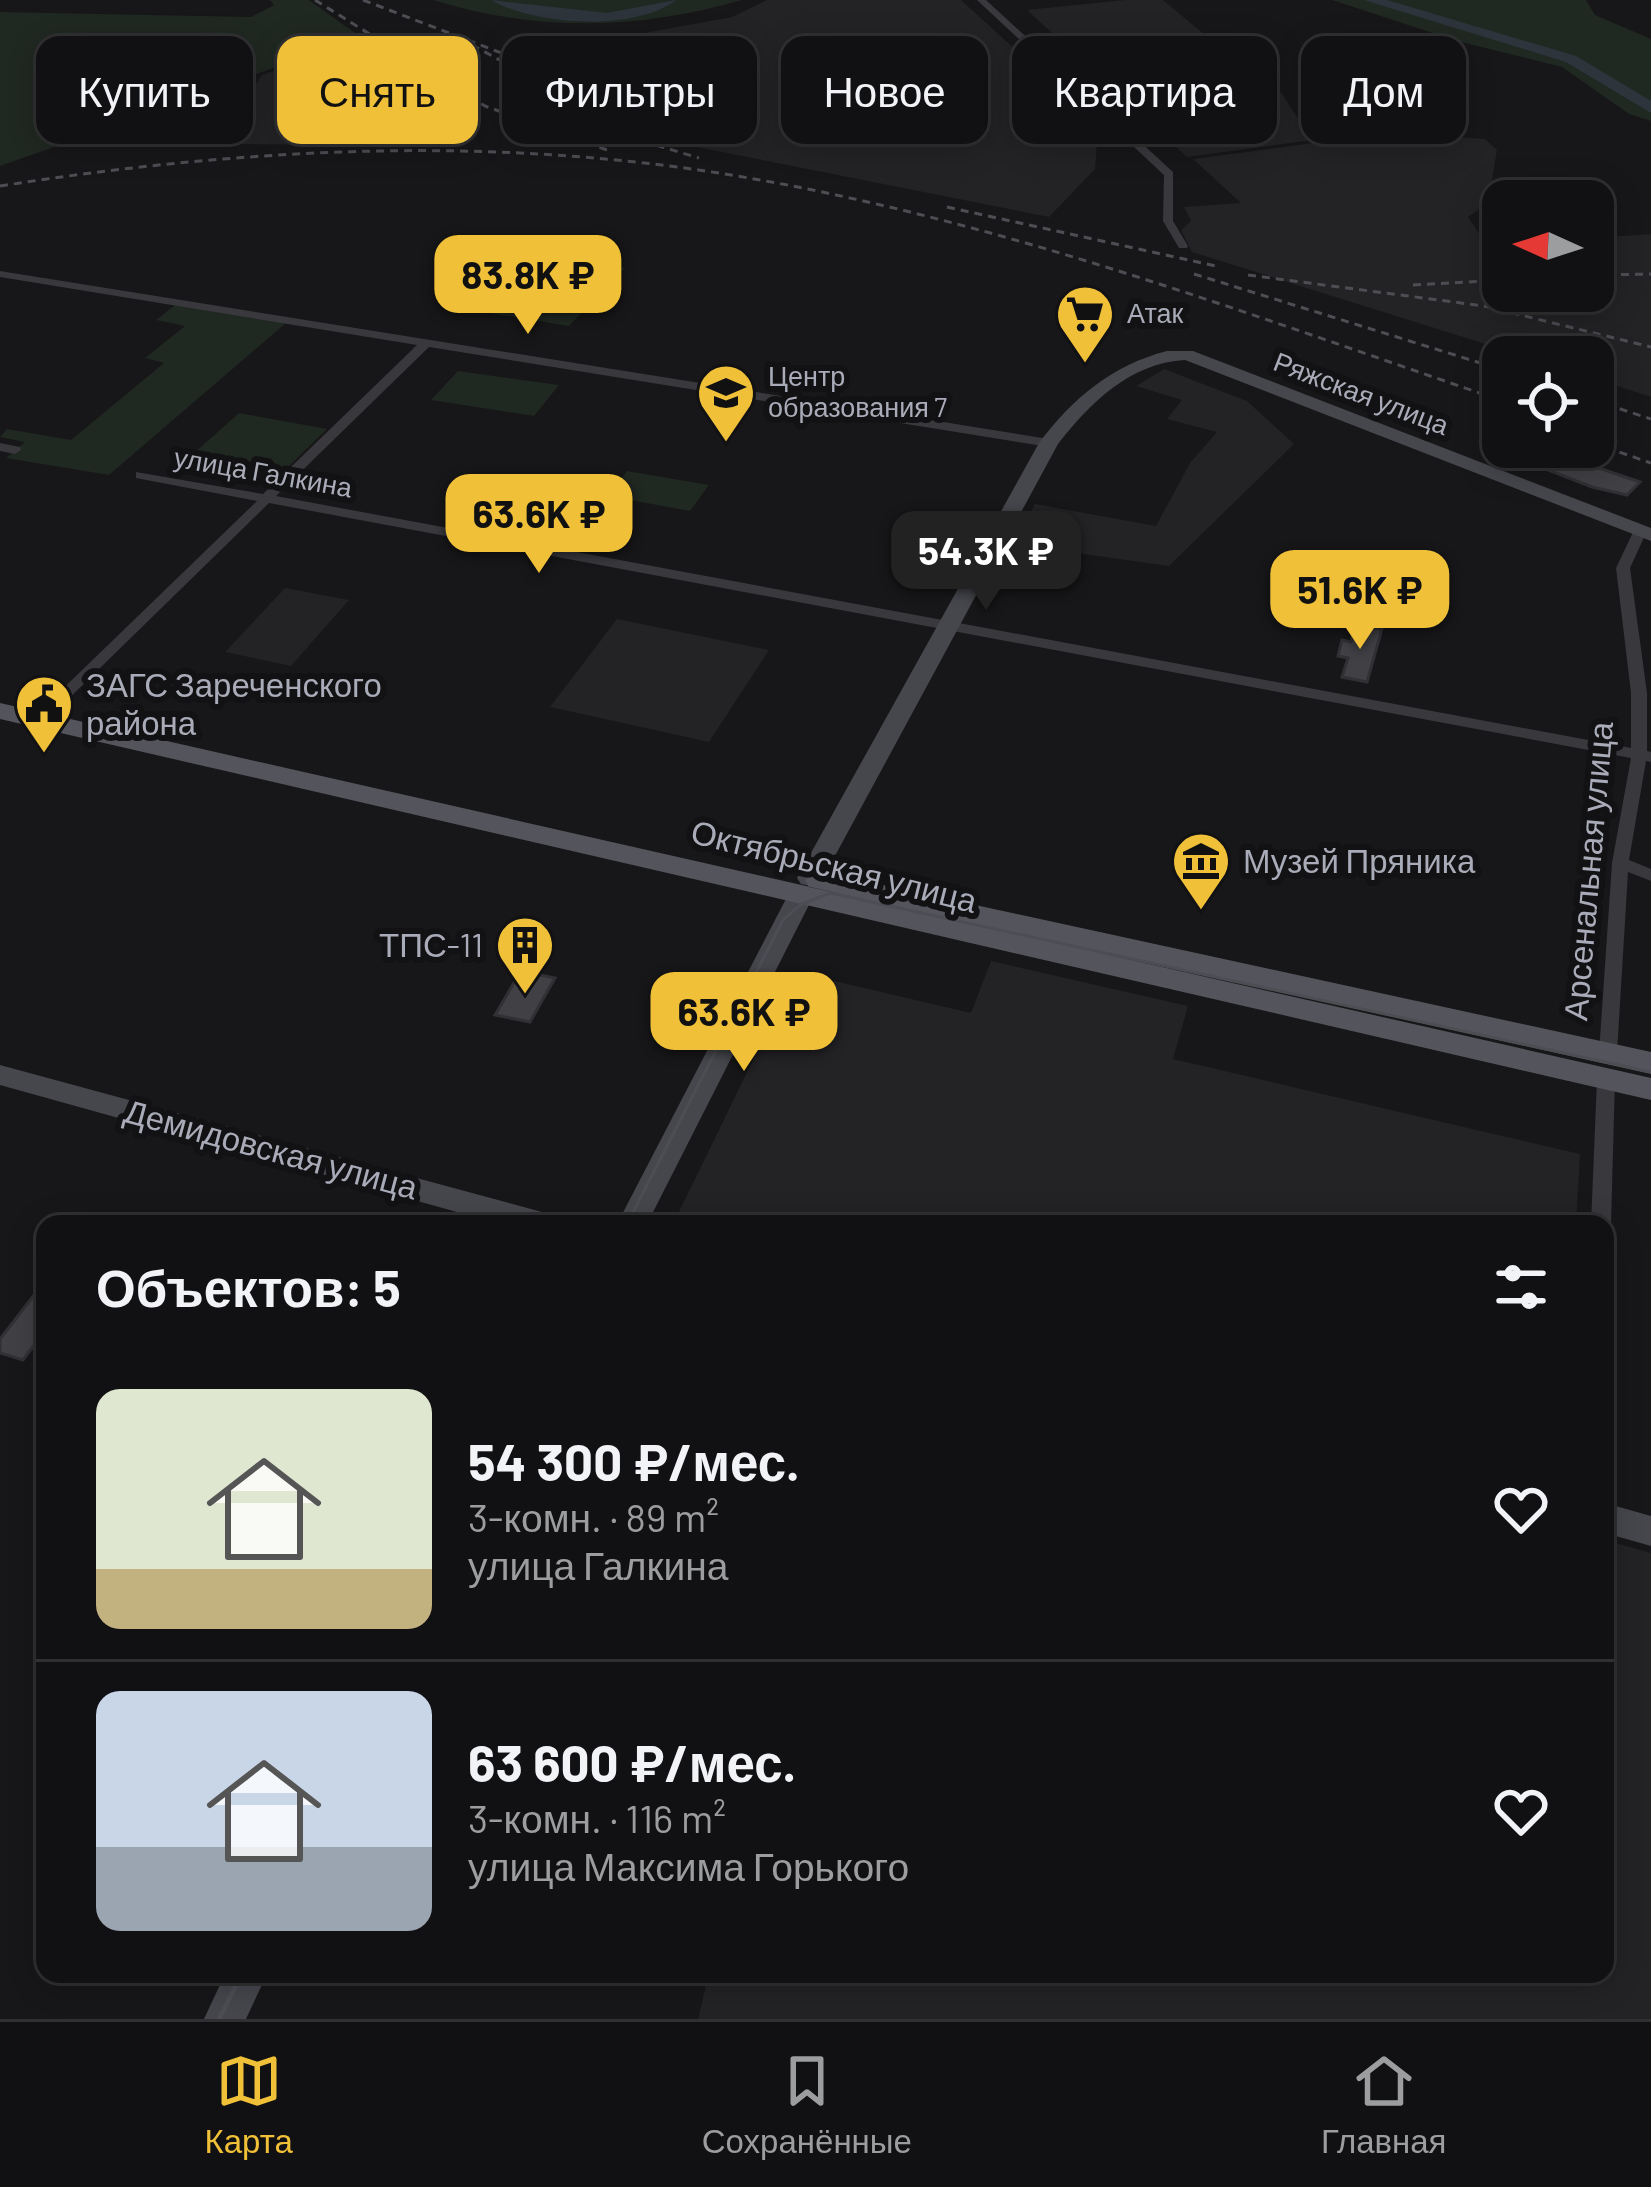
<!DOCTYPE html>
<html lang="ru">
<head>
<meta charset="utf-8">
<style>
  body { margin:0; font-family:Barlow,sans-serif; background:#1e1e20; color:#f1f3f6; height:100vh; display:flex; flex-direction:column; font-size:45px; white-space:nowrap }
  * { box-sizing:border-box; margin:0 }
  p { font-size:39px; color:#9c9d9f }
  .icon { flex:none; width:66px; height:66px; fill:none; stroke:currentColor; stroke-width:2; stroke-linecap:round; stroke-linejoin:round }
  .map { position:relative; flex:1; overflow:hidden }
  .details { position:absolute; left:36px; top:1215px; width:1578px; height:768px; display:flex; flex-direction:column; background:#111012; border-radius:24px; box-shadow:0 6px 30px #0003,0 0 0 3px #303032 }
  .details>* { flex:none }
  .guide { position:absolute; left:36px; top:36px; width:1581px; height:108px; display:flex; gap:24px }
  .needle { width:78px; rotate:273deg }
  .controls { position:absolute; left:1482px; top:180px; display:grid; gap:24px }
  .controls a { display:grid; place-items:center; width:132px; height:132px; border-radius:24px; background:#111012; box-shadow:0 6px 30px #0003,0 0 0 3px #303032; font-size:60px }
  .price { position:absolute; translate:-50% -102px; padding:0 27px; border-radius:24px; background:#efc038; color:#111; font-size:39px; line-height:78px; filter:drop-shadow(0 3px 6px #0008) }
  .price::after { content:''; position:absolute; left:50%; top:72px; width:36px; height:27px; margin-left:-18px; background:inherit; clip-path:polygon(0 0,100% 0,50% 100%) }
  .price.on { background:#222; color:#fff }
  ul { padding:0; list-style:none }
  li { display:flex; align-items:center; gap:36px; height:300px; padding:0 60px }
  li+li { border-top:3px solid #303032 }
  li span { display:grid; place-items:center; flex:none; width:336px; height:240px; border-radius:24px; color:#555 }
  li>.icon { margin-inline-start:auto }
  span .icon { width:144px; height:144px; fill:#fffc; stroke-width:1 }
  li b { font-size:51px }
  h2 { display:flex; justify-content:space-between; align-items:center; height:144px; padding:0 60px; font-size:51px }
  .tag { padding:0 42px; border-radius:24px; background:#111012; box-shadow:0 6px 30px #0003,0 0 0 3px #303032; font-size:42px; line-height:108px }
  .tag.on { background:#efc038; color:#111 }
  .dock { display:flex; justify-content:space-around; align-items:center; height:168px; border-top:3px solid #303032; background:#111012; font-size:33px; color:#9c9d9f }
  .dock a { display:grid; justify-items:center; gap:6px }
  .dock .on { color:#efc038 }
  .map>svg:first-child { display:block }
  .built { fill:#232225 }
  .green { fill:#202822 }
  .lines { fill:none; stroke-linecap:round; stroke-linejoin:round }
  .river { fill:#2d343c; fill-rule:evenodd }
  .building { fill:#414145; stroke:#313034; stroke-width:3 }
  .street { fill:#38383d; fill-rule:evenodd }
  .secondary { fill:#46474d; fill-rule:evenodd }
  .primary { fill:#54555c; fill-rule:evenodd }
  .tram-far1 { stroke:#4d4e54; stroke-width:3 }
  .tram { stroke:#4d4e54; stroke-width:4.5 }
  .rail { stroke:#4d4e54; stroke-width:3; stroke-dasharray:8 6; stroke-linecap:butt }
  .labels { text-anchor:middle; stroke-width:12; stroke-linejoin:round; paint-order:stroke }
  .far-poi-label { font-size:27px; fill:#a9acb8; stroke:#121113; text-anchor:start }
  .far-street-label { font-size:27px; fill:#a9acb8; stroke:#121113 }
  .poi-label { font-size:33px; fill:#a9acb8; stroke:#121113; text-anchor:start }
  .street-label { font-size:33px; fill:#a9acb8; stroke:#121113 }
</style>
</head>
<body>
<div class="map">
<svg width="1651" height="2019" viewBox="0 0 1651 2019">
  <rect width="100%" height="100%" fill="#171618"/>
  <path class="built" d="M 767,0 L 961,0 L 1079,107 L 1097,143 L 1095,169 L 1049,217 L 692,146 L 531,67 L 557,49 L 732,17 Z
    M 1125,0 L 1163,0 L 1216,44 L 1271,77 L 1312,140 L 1187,157 L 1027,10 Z
    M 344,45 L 453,133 L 371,145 L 216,144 L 262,75 Z
    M 1395,132 L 1485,139 L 1497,150 L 1488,203 L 1468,217 L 1488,246 L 1503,245 L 1503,291 L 1593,291 L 1593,238 L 1651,234 L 1651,397 L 1593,378 L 1593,357 L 1527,357 L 1192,252 L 1181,230 L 1191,221 L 1184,207 L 1241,203 L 1193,159 Z
    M 1164,369 L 1247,401 L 1294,444 L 1169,566 L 1013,544 L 1035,504 L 1156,526 L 1190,463 L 1217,432 L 1167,419 L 1182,400 L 1136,386 Z
    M 285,588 L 349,600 L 291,666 L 225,652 Z
    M 617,619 L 769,650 L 709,742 L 550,707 Z
    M 991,961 L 1188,1006 L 1173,1059 L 1580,1154 L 1576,1224 L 673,1224 L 796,972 L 971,1013 Z
    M 1605,1540 L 1651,1553 L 1651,2019 L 698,2019 L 708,1977 L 702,1974 L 1605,1974 Z"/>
  <path class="green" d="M 270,0 L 309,0 L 362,38 L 256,74 L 244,91 L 122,96 L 112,136 L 63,144 L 0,166 L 0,12 L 251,17 L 274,5 Z
    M 433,0 L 742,0 C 640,30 535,32 433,0 Z
    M 1332,0 L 1586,0 L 1595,15 L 1651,39 L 1651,121 L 1629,114 L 1562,67 L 1457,41 Z
    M 572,260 L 625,268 L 569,326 L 483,312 L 550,283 Z
    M 175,305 L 286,323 L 109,475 L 6,458 L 25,442 L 0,437 L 7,429 L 71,440 L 164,363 L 145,358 L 185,326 L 156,320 Z
    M 458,371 L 559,385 L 534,416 L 431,400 Z
    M 239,413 L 327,429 L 285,470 L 194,453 Z
    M 627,471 L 709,485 L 690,511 L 608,496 Z"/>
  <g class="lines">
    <path class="river" d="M 491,0 L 607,13 L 676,0 C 635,32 534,25 491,0 Z
      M 1364,0 L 1387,0 L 1576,56 L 1651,101 L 1651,113 L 1566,62 Z"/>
  </g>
  <path class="building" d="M 1529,447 L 1537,447 L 1640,482 L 1627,495 L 1592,487 L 1517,458 Z
    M 1356,624 L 1382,629 L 1367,682 L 1342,677 L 1348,658 L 1338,656 L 1342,640 L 1351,642 Z
    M 521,971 L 555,978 L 530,1022 L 495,1015 Z
    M 45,1281 L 45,1331 L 23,1360 L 0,1353 L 0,1339 Z"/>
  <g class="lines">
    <path class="street" d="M 977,0 L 986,0 L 1173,172 L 1173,221 L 1188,246 L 1187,248 L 1179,248 L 1163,221 L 1164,175 Z
      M 0,271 L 1049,439 L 1055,443 L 1049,447 L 429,347 L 276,496 L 1631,748 L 1631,693 L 1616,568 L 1635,528 L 1645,528 L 1647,531 L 1630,568 L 1647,693 L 1647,751 L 1651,752 L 1651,762 L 1646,761 L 1629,860 L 1651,869 L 1651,881 L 1628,872 L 1617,1053 L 1608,1060 L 1599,1053 L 1612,863 L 1631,758 L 269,503 L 57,710 L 47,710 L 47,704 L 257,501 L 141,479 L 136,478 L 136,472 L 263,494 L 417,345 L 0,277 Z
      M 0,443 L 20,447 L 21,450 L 15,454 L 0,451 Z
      M 1606,1072 L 1613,1074 L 1615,1079 L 1611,1224 L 1605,1231 L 1605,1224 L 1591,1224 L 1597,1079 L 1599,1074 Z"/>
    <path class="secondary" d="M 1167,351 L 1193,351 L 1651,528 L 1651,541 L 1185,360 C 1130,363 1090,403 1058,444 L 823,878 L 810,886 L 801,884 L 797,878 L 1039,443 C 1073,398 1112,365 1167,351 Z
      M 801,887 L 814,895 L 647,1224 L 617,1224 L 788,895 Z
      M 0,1065 L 542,1212 L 553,1216 L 557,1224 L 500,1224 L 0,1085 Z
      M 1605,1503 L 1651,1516 L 1651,1546 L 1605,1533 Z
      M 225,1974 L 267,1974 L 246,2019 L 204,2019 Z"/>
    <path class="primary" d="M 0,703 L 1651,1078 L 1651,1100 L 0,719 Z
      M 819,871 L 1651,1052 L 1651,1074 L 809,887 L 805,880 Z"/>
    <path class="tram-far1" d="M 627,1224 L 783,920 L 800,905 L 830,893 L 1651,1072"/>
    <path class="tram" d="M 219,2019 L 242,1974"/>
    <path class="rail" d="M 315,0 L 485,106 L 607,150
      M 363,0 L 517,59 L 722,93
      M 472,45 L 659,146 L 699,158
      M 0,186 C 224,151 451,137 677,167 C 961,205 1233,309 1503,401
      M 947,207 L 1216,266
      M 1194,274 L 1503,370
      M 1248,275 L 1484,306 L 1651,347
      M 1593,275 L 1651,274
      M 1413,285 L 1503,280
      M 1593,400 L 1651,419
      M 1593,443 L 1651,463"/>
  </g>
  <defs>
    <symbol id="supermarket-pin" viewBox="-11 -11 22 30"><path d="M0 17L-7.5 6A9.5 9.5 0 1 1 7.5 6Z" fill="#efc038" stroke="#121113"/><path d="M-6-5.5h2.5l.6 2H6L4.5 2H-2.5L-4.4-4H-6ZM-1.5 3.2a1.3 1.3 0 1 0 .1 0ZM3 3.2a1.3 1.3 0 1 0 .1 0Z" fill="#111"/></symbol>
    <symbol id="school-pin" viewBox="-11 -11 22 30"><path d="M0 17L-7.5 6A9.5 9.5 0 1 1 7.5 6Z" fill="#efc038" stroke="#121113"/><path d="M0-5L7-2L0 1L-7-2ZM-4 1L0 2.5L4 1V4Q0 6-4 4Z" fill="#111"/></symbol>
    <symbol id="civic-pin" viewBox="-11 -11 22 30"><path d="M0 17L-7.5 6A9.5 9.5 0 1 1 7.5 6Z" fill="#efc038" stroke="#121113"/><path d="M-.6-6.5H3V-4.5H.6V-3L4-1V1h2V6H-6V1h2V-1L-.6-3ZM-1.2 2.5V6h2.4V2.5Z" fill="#111"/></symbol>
    <symbol id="museum-pin" viewBox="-11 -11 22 30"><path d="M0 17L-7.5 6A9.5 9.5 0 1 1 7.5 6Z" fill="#efc038" stroke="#121113"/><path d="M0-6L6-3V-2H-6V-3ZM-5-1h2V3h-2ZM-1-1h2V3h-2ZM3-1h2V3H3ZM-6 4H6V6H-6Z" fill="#111"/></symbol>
    <symbol id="building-pin" viewBox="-11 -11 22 30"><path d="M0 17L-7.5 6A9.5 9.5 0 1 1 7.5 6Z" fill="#efc038" stroke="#121113"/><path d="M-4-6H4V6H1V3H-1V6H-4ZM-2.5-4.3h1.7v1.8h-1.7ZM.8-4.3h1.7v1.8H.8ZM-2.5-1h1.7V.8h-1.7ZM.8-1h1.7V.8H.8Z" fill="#111"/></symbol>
  </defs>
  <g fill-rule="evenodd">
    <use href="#supermarket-pin" x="1052" y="281" width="66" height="90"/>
    <use href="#school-pin" x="693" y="360" width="66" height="90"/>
    <use href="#civic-pin" x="11" y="671" width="66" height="90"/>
    <use href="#museum-pin" x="1168" y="828" width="66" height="90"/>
    <use href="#building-pin" x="492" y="912" width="66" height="90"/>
  </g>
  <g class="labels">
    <g class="far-poi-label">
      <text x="1127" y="323">Атак</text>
      <text x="768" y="386">Центр<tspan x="768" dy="31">образования 7</tspan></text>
    </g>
    <g class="far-street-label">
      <text transform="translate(1361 394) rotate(21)" y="9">Ряжская улица</text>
      <text transform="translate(263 473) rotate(10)" y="9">улица Галкина</text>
    </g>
    <g class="poi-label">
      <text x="86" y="697">ЗАГС Зареченского<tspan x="86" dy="38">района</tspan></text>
      <text x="1243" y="873">Музей Пряника</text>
      <text x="483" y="957" text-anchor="end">ТПС-11</text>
    </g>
    <g class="street-label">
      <text transform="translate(834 866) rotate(14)" y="12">Октябрьская улица</text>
      <text transform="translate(1588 871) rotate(-85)" y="12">Арсенальная улица</text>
      <text transform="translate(271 1149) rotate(15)" y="12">Демидовская улица</text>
    </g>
  </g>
</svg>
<div class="controls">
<a><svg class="needle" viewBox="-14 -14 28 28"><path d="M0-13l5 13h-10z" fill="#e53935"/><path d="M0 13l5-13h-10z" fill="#9c9d9f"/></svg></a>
<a><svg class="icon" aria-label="locate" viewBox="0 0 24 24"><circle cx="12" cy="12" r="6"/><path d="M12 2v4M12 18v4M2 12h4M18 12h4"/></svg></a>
</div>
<b class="price" style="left:528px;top:337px">83.8K ₽</b>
<b class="price" style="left:539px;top:576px">63.6K ₽</b>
<b class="price on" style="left:986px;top:613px">54.3K ₽</b>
<b class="price" style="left:1360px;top:652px">51.6K ₽</b>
<b class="price" style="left:744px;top:1074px">63.6K ₽</b>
<div class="guide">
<a class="tag">Купить</a>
<a class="tag on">Снять</a>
<a class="tag">Фильтры</a>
<a class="tag">Новое</a>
<a class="tag">Квартира</a>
<a class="tag">Дом</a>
</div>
<section class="details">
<h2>Объектов: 5<svg class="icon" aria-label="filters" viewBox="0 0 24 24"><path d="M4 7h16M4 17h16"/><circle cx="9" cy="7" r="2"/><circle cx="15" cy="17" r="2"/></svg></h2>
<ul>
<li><span style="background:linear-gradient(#dfe7d0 75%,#c2b280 0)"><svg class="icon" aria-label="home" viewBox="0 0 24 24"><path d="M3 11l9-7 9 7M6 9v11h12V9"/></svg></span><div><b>54 300 ₽/мес.</b><p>3-комн. · 89 m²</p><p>улица Галкина</p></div><svg class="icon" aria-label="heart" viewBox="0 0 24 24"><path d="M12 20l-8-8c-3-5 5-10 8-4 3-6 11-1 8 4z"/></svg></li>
<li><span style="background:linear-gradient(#c9d6e8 65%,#9aa5b1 0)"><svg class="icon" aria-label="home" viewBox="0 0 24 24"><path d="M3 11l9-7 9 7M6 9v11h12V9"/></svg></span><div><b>63 600 ₽/мес.</b><p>3-комн. · 116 m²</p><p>улица Максима Горького</p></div><svg class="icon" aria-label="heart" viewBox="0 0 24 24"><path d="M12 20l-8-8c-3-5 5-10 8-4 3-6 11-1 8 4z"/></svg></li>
</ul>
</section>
</div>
<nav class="dock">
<a class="on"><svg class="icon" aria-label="map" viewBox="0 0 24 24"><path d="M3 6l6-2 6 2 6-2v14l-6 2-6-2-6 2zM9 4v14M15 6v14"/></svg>Карта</a>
<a><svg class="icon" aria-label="saved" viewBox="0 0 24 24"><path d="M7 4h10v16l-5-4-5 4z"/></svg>Сохранённые</a>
<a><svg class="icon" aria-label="home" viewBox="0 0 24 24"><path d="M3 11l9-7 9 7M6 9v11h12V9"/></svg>Главная</a>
</nav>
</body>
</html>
